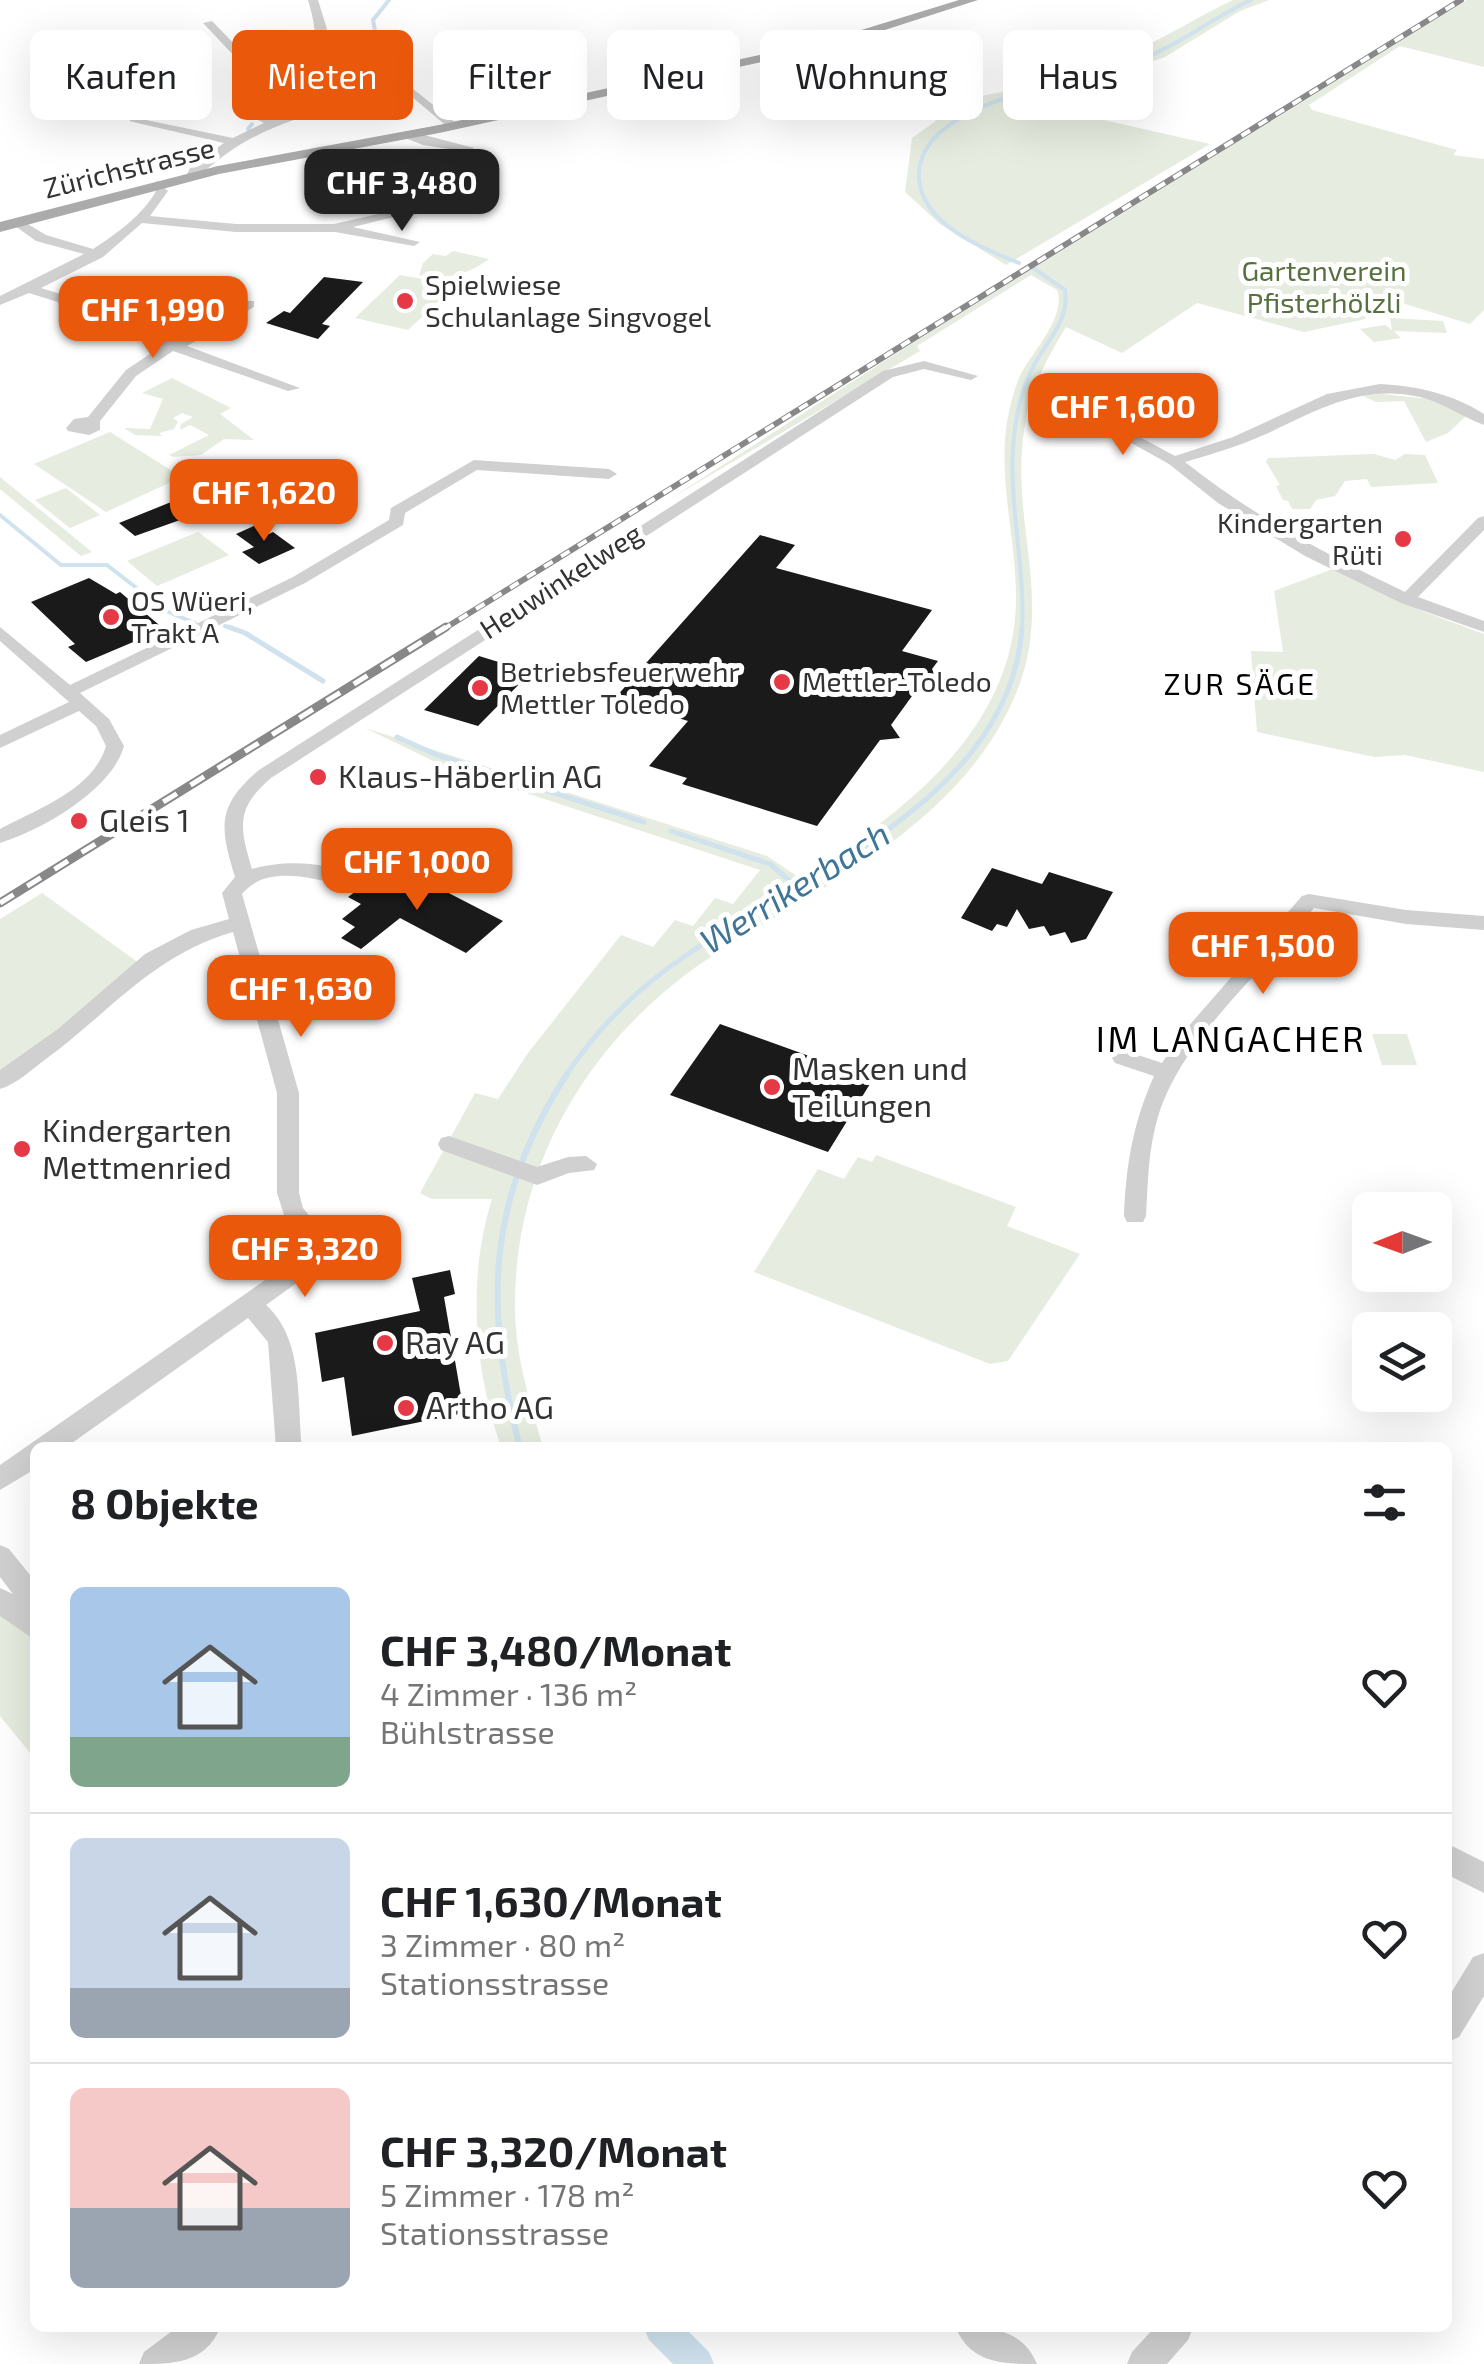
<!DOCTYPE html>
<html lang="de">
<head>
<meta charset="utf-8">
<style>
  body { margin:0; font-family:"Exo 2",sans-serif; background:#f2f2f2; color:#202124; height:100vh; display:flex; flex-direction:column; font-size:38px; white-space:nowrap }
  * { box-sizing:border-box; margin:0 }
  p { font-size:32px; color:#757577 }
  .icon { flex:none; width:55px; height:55px; fill:none; stroke:currentColor; stroke-width:2; stroke-linecap:round; stroke-linejoin:round }
  .map { position:relative; flex:1; overflow:hidden }
  .details { position:absolute; left:30px; top:1442px; width:1422px; height:890px; display:flex; flex-direction:column; background:#fff; border-radius:15px; box-shadow:0 10px 40px #0002 }
  .details>* { flex:none }
  .hud { position:absolute; left:30px; top:30px; width:1425px; height:90px; display:flex; gap:20px }
  .needle { width:65px; rotate:269deg }
  .tools { position:absolute; left:1352px; top:1192px; display:grid; gap:20px }
  .tools a { display:grid; place-items:center; width:100px; height:100px; border-radius:15px; background:#fff; box-shadow:0 10px 40px #0002; font-size:50px }
  .price { position:absolute; translate:-50% -85px; padding:0 22px; border-radius:20px; background:#ea580c; color:#fff; font-size:32px; line-height:65px; filter:drop-shadow(0 2px 5px #0008) }
  .price::after { content:''; position:absolute; left:50%; top:60px; width:30px; height:22px; margin-left:-15px; background:inherit; clip-path:polygon(0 0,100% 0,50% 100%) }
  .price.active { background:#222; color:#fff }
  ul { padding:0; list-style:none }
  li { display:flex; align-items:center; gap:30px; height:250px; padding:0 40px }
  li+li { border-top:2px solid #e0e0e0 }
  li span { display:grid; place-items:center; flex:none; width:280px; height:200px; border-radius:15px; color:#555 }
  li>.icon { margin-inline-start:auto }
  span .icon { width:120px; height:120px; fill:#fffc; stroke-width:1 }
  li b { font-size:42px }
  h2 { display:flex; justify-content:space-between; align-items:center; height:120px; padding:0 40px; font-size:42px }
  .chip { padding:0 35px; border-radius:15px; background:#fff; box-shadow:0 10px 40px #0002; font-size:35px; line-height:90px }
  .chip.active { background:#ea580c; color:#fff }
  .map>svg:first-child { display:block }
  .green { fill:#e6ecdf }
  .lines { fill:none; stroke-linecap:round; stroke-linejoin:round }
  .stream-far2 { stroke:#cfe2ee; stroke-width:4 }
  .stream-far1 { stroke:#cfe2ee; stroke-width:5 }
  .stream { stroke:#cfe2ee; stroke-width:6 }
  .canal { fill:#cfe2ee; fill-rule:evenodd }
  .building { fill:#1a1a1a }
  .minor { fill:#d0d0d0; fill-rule:evenodd }
  .major { fill:#ababab; fill-rule:evenodd }
  .rail-far1-casing { stroke:#888; stroke-width:6 }
  .rail-casing { stroke:#888; stroke-width:9 }
  .rail-far1 { stroke:#fff; stroke-width:4; stroke-dasharray:10; stroke-linecap:butt }
  .rail { stroke:#fff; stroke-width:5; stroke-dasharray:16; stroke-linecap:butt }
  .poi-dot { fill:#e63946; stroke:#fff; stroke-width:4 }
  .labels { text-anchor:middle; stroke-width:10; stroke-linejoin:round; paint-order:stroke }
  .far-street-label { font-size:28px; fill:#333; stroke:#fff }
  .far-park-label { font-size:28px; fill:#56703f; stroke:#fff }
  .far-poi-label { font-size:28px; fill:#333; stroke:#fff; text-anchor:start }
  .far-neighbourhood-label { font-size:30px; letter-spacing:2.5px; fill:#000; stroke:#fff }
  .poi-label { font-size:32px; fill:#333; stroke:#fff; text-anchor:start }
  .water-label { font-size:35px; font-style:italic; fill:#3f7597; stroke:#fff }
  .neighbourhood-label { font-size:35px; letter-spacing:2.5px; fill:#000; stroke:#fff }
</style>
</head>
<body>
<div class="map">
<svg width="1484" height="2364" viewBox="0 0 1484 2364">
  <rect width="100%" height="100%" fill="#fff"/>
  <path class="green" d="M 1233,0 L 1269,0 L 1240,11 L 1165,57 L 1028,103 L 1210,144 L 1006,265 L 940,224 L 905,192 L 912,138 L 936,121 L 924,109 L 924,99 C 992,102 1073,76 1136,50 C 1169,36 1200,15 1233,0 Z
    M 1467,0 L 1484,0 L 1484,67 L 1400,46 L 1309,105 L 1312,110 L 1457,150 L 1453,155 L 1484,159 L 1484,310 L 1470,324 L 1405,304 L 1361,320 L 1304,332 L 1197,303 L 1122,353 L 1066,327 C 1047,358 1031,388 1025,424 C 1007,528 1062,607 1007,713 C 949,827 824,886 720,951 C 596,1029 514,1158 515,1307 C 515,1355 530,1402 543,1447 L 501,1447 C 474,1370 467,1278 492,1199 L 432,1199 L 420,1193 L 475,1093 L 498,1099 L 528,1053 L 621,935 L 653,947 L 675,920 L 693,926 L 715,898 L 733,904 L 760,870 L 444,766 L 365,728 L 767,856 L 798,877 C 902,817 1017,727 1016,597 C 1016,538 998,480 1007,422 C 1010,407 1013,392 1019,378 C 1031,352 1067,318 1057,290 L 1031,275 L 917,346 L 920,351 L 670,499 L 908,346 Z
    M 453,251 L 489,259 C 468,275 445,280 419,275 L 423,263 L 433,254 L 446,256 Z
    M 400,275 L 456,285 L 408,330 L 355,318 Z
    M 1390,318 L 1443,321 L 1447,333 L 1394,331 L 1401,338 L 1374,342 L 1360,329 L 1385,325 L 1392,330 Z
    M 172,378 L 231,408 L 220,414 L 254,440 L 224,439 L 201,455 L 173,457 L 169,455 L 209,435 L 190,425 L 180,430 L 181,424 L 193,417 L 182,413 L 173,418 L 178,422 L 174,429 L 159,433 L 162,436 L 135,435 L 124,428 L 150,429 L 163,399 L 142,393 Z
    M 1382,394 L 1430,399 L 1466,416 L 1448,433 L 1426,442 L 1404,401 L 1376,402 L 1363,396 Z
    M 110,432 L 182,477 L 106,512 L 34,464 Z
    M 1374,454 L 1395,460 L 1405,454 L 1425,455 L 1438,483 L 1371,487 L 1367,479 L 1345,481 L 1335,496 L 1316,500 L 1310,509 L 1292,509 L 1288,501 L 1283,500 L 1276,486 L 1280,485 L 1266,462 L 1268,458 Z
    M 0,477 L 92,552 L 81,556 L 0,489 Z
    M 66,488 L 100,515 L 70,528 L 35,500 Z
    M 198,532 L 229,555 L 157,586 L 127,561 Z
    M 1338,567 L 1422,611 L 1484,634 L 1484,772 L 1405,755 L 1374,757 L 1257,732 L 1251,651 L 1283,652 L 1274,591 Z
    M 42,893 L 143,966 L 0,1081 L 0,919 Z
    M 1372,1034 L 1407,1034 L 1417,1065 L 1382,1065 Z
    M 876,1155 L 1016,1207 L 1007,1226 L 1080,1254 L 1008,1361 L 990,1364 L 754,1272 L 818,1169 L 844,1179 L 858,1157 L 872,1162 Z
    M 0,1600 L 35,1633 L 35,1759 L 0,1716 Z"/>
  <g class="lines">
    <path class="stream-far2" d="M 347,54 L 375,31 L 373,20 L 389,0
      M 304,72 L 333,64 L 344,56
      M 248,129 L 252,124
      M 1019,263 C 982,248 923,225 919,179 C 913,100 1080,82 1137,61 C 1178,46 1212,18 1251,0
      M 0,515 L 61,565 L 107,565 L 166,611 L 195,623
      M 225,626 L 236,630
      M 1022,630 C 1026,557 1002,483 1018,411 C 1021,396 1026,381 1033,367 C 1046,341 1070,321 1065,290 L 1033,268"/>
    <path class="stream-far1" d="M 229,627 L 245,633 L 323,681
      M 397,737 L 437,755 L 644,822
      M 671,831 L 770,864 L 800,889
      M 565,1077 C 597,1028 640,986 688,954 C 807,874 1012,795 1022,627"/>
    <path class="stream" d="M 520,1448 C 484,1308 486,1199 567,1074"/>
    <path class="canal" d="M 644,2328 L 685,2328 L 709,2352 L 714,2364 L 673,2364 L 649,2340 Z"/>
  </g>
  <path class="building" d="M 324,277 L 363,282 L 322,324 L 330,326 L 318,339 L 266,323 L 284,311 L 290,313 Z
    M 191,494 L 211,509 L 135,536 L 119,523 Z
    M 256,525 L 269,534 L 273,532 L 295,548 L 259,564 L 242,552 L 254,547 L 236,534 Z
    M 760,535 L 795,545 L 776,568 L 932,610 L 902,651 L 938,661 L 932,669 L 938,683 L 920,685 L 891,725 L 900,738 L 880,740 L 817,826 L 682,784 L 687,778 L 649,766 L 688,721 L 615,698 Z
    M 89,578 L 116,594 L 120,592 L 164,629 L 86,662 L 68,647 L 75,644 L 31,602 Z
    M 479,656 L 531,672 L 478,726 L 424,710 Z
    M 992,868 L 1042,884 L 1049,872 L 1113,892 L 1086,939 L 1071,943 L 1065,932 L 1050,936 L 1044,926 L 1029,929 L 1017,909 L 1007,927 L 997,924 L 992,931 L 961,918 Z
    M 404,870 L 503,921 L 466,953 L 400,918 L 361,949 L 341,938 L 355,927 L 342,919 L 361,904 L 348,897 L 367,883 L 380,889 Z
    M 720,1024 L 873,1079 L 828,1152 L 670,1095 Z
    M 450,1270 L 455,1294 L 444,1297 L 464,1413 L 352,1436 L 344,1377 L 322,1382 L 315,1333 L 420,1311 L 412,1278 Z"/>
  <g class="lines">
    <path class="minor" d="M 308,0 L 318,0 L 327,29 L 324,52 L 390,53 L 396,56 L 390,59 L 321,58 L 259,113 L 274,120 L 407,84 L 457,124 L 457,128 L 449,128 L 405,91 C 352,103 297,114 248,140 C 227,151 210,168 192,180 L 186,176 L 191,166 L 224,143 L 129,121 L 194,84 L 198,89 L 146,120 L 233,138 L 264,123 L 245,114 L 276,86 L 236,58 L 203,23 L 212,21 L 244,54 L 283,80 C 316,51 321,44 308,0 Z
      M 409,131 L 474,148 L 468,152 L 423,145 L 405,138 L 405,132 Z
      M 157,181 L 168,191 L 150,216 L 236,224 L 334,224 L 396,210 L 396,205 L 402,201 L 410,207 L 410,213 L 353,227 L 420,242 L 414,246 L 335,232 L 236,232 L 142,223 L 103,257 L 41,288 L 96,305 L 175,341 L 244,301 L 254,301 L 254,307 L 187,346 L 300,388 L 288,391 L 173,351 L 136,376 L 100,421 L 100,430 L 89,435 L 68,431 L 66,428 L 74,419 L 88,417 L 126,370 L 162,346 L 86,311 L 29,293 L 0,305 L 0,296 L 84,254 L 36,241 L 11,223 L 21,220 L 46,235 L 93,249 C 116,234 143,215 156,191 L 151,185 Z
      M 924,361 L 978,376 L 971,380 L 924,369 L 893,377 L 271,778 C 236,808 239,826 252,869 C 278,861 328,859 350,878 L 340,884 C 308,878 266,865 242,894 L 299,1093 L 299,1193 L 303,1208 L 338,1250 L 334,1256 L 266,1305 C 304,1339 297,1400 302,1448 L 276,1448 L 268,1342 L 248,1318 L 65,1448 L 35,1448 L 35,1469 L 0,1490 L 0,1465 L 311,1248 L 285,1218 L 277,1193 L 277,1093 L 233,932 C 153,955 110,1012 46,1059 C 32,1069 17,1084 0,1089 L 0,1070 L 58,1029 L 145,954 L 191,930 L 229,919 L 222,893 L 235,877 C 220,828 216,806 259,770 L 883,371 Z
      M 1380,384 C 1417,386 1453,394 1484,414 L 1484,425 C 1462,417 1444,403 1420,397 C 1360,384 1318,410 1266,434 C 1240,446 1212,454 1185,462 C 1253,516 1327,555 1405,592 L 1478,518 L 1484,516 L 1484,530 L 1418,597 L 1484,621 L 1484,632 L 1401,603 L 1305,556 L 1218,503 L 1169,464 L 1085,417 L 1097,414 L 1175,456 L 1233,437 L 1327,394 Z
      M 474,460 L 609,469 L 617,474 L 609,479 L 477,470 L 405,513 L 403,525 L 305,583 L 80,693 L 109,719 L 124,746 C 112,790 42,830 0,843 L 0,829 C 37,809 93,790 106,746 L 96,726 L 79,711 L 0,748 L 0,735 L 69,702 L 0,641 L 0,627 L 70,685 L 293,577 L 389,520 L 391,508 Z
      M 1309,894 L 1406,910 L 1484,916 L 1484,930 L 1406,924 L 1314,908 C 1264,971 1181,1039 1158,1117 C 1148,1150 1148,1182 1146,1216 L 1143,1222 L 1127,1222 L 1124,1216 C 1126,1165 1133,1123 1154,1076 L 1115,1063 L 1112,1058 L 1123,1050 L 1162,1063 L 1180,1036 L 1302,896 Z
      M 449,1136 L 537,1167 L 568,1157 L 586,1156 L 597,1164 L 594,1170 L 569,1173 L 537,1185 L 441,1150 L 438,1144 L 441,1138 Z
      M 0,1545 L 9,1549 L 35,1581 L 35,1640 L 0,1616 L 0,1588 L 13,1594 L 0,1577 Z
      M 1448,1844 L 1484,1862 L 1484,1893 L 1448,1875 Z
      M 1484,1953 L 1484,1996 L 1459,2037 L 1448,2042 L 1448,1998 L 1473,1957 Z
      M 176,2328 L 220,2328 C 205,2364 172,2364 139,2364 L 144,2352 Z
      M 956,2328 C 989,2326 1023,2329 1037,2364 C 1004,2364 971,2364 956,2328 Z
      M 1154,2328 L 1193,2328 L 1188,2340 L 1167,2364 L 1127,2364 L 1132,2352 Z"/>
    <path class="major" d="M 959,0 L 978,0 L 835,46 L 439,133 L 219,174 L 0,232 L 0,222 L 218,166 L 439,125 L 832,39 Z"/>
    <defs>
      <path id="rail-far1" d="M 442,630 L 1461,0"/>
      <path id="rail" d="M 0,903 L 446,627"/>
    </defs>
    <use href="#rail-far1" class="rail-far1-casing"/>
    <use href="#rail" class="rail-casing"/>
    <use href="#rail-far1" class="rail-far1"/>
    <use href="#rail" class="rail"/>
  </g>
  <g class="poi-dot">
    <circle cx="405" cy="301" r="10"/>
    <circle cx="1403" cy="539" r="10"/>
    <circle cx="111" cy="617" r="10"/>
    <circle cx="782" cy="682" r="10"/>
    <circle cx="480" cy="688" r="10"/>
    <circle cx="318" cy="777" r="10"/>
    <circle cx="79" cy="821" r="10"/>
    <circle cx="772" cy="1087" r="10"/>
    <circle cx="22" cy="1149" r="10"/>
    <circle cx="385" cy="1343" r="10"/>
    <circle cx="406" cy="1408" r="10"/>
  </g>
  <g class="labels">
    <g class="far-street-label">
      <text transform="translate(129 168) rotate(-14)" y="10">Zürichstrasse</text>
      <text transform="translate(561 581) rotate(-33)" y="10">Heuwinkelweg</text>
    </g>
    <g class="far-park-label">
      <text x="1324" y="281">Gartenverein<tspan x="1324" dy="32">Pfisterhölzli</tspan></text>
    </g>
    <g class="far-poi-label">
      <text x="425" y="295">Spielwiese<tspan x="425" dy="32">Schulanlage Singvogel</tspan></text>
      <text x="1383" y="533" text-anchor="end">Kindergarten<tspan x="1383" dy="32">Rüti</tspan></text>
      <text x="131" y="611">OS Wüeri,<tspan x="131" dy="32">Trakt A</tspan></text>
      <text x="500" y="682">Betriebsfeuerwehr<tspan x="500" dy="32">Mettler Toledo</tspan></text>
      <text x="802" y="692">Mettler-Toledo</text>
    </g>
    <g class="far-neighbourhood-label">
      <text x="1240" y="695">ZUR SÄGE</text>
    </g>
    <g class="poi-label">
      <text x="338" y="788">Klaus-Häberlin AG</text>
      <text x="99" y="832">Gleis 1</text>
      <text x="792" y="1080">Masken und<tspan x="792" dy="37">Teilungen</tspan></text>
      <text x="42" y="1142">Kindergarten<tspan x="42" dy="37">Mettmenried</tspan></text>
      <text x="405" y="1354">Ray AG</text>
      <text x="426" y="1419">Artho AG</text>
    </g>
    <g class="water-label">
      <text transform="translate(795 888) rotate(-32)" y="12">Werrikerbach</text>
    </g>
    <g class="neighbourhood-label">
      <text x="1231" y="1052">IM LANGACHER</text>
    </g>
  </g>
</svg>
<div class="tools">
<a><svg class="needle" viewBox="-14 -14 28 28"><path d="M0-13l5 13h-10z" fill="#e53935"/><path d="M0 13l5-13h-10z" fill="#757577"/></svg></a>
<a><svg class="icon" aria-label="layers" viewBox="0 0 24 24"><path d="M12 4l9 5-9 5-9-5zM3 14l9 5 9-5"/></svg></a>
</div>
<b class="price active" style="left:402px;top:234px">CHF 3,480</b>
<b class="price" style="left:153px;top:361px">CHF 1,990</b>
<b class="price" style="left:1123px;top:458px">CHF 1,600</b>
<b class="price" style="left:264px;top:544px">CHF 1,620</b>
<b class="price" style="left:417px;top:913px">CHF 1,000</b>
<b class="price" style="left:1263px;top:997px">CHF 1,500</b>
<b class="price" style="left:301px;top:1040px">CHF 1,630</b>
<b class="price" style="left:305px;top:1300px">CHF 3,320</b>
<div class="hud">
<a class="chip">Kaufen</a>
<a class="chip active">Mieten</a>
<a class="chip">Filter</a>
<a class="chip">Neu</a>
<a class="chip">Wohnung</a>
<a class="chip">Haus</a>
</div>
<section class="details">
<h2>8 Objekte<svg class="icon" aria-label="filters" viewBox="0 0 24 24"><path d="M4 7h16M4 17h16"/><circle cx="9" cy="7" r="2"/><circle cx="15" cy="17" r="2"/></svg></h2>
<ul>
<li><span style="background:linear-gradient(#a9c7e8 75%,#7fa58c 0)"><svg class="icon" aria-label="home" viewBox="0 0 24 24"><path d="M3 11l9-7 9 7M6 9v11h12V9"/></svg></span><div><b>CHF 3,480/Monat</b><p>4 Zimmer · 136 m²</p><p>Bühlstrasse</p></div><svg class="icon" aria-label="heart" viewBox="0 0 24 24"><path d="M12 20l-8-8c-3-5 5-10 8-4 3-6 11-1 8 4z"/></svg></li>
<li><span style="background:linear-gradient(#c9d6e8 75%,#9aa5b1 0)"><svg class="icon" aria-label="home" viewBox="0 0 24 24"><path d="M3 11l9-7 9 7M6 9v11h12V9"/></svg></span><div><b>CHF 1,630/Monat</b><p>3 Zimmer · 80 m²</p><p>Stationsstrasse</p></div><svg class="icon" aria-label="heart" viewBox="0 0 24 24"><path d="M12 20l-8-8c-3-5 5-10 8-4 3-6 11-1 8 4z"/></svg></li>
<li><span style="background:linear-gradient(#f6c9c9 60%,#9aa5b1 0)"><svg class="icon" aria-label="home" viewBox="0 0 24 24"><path d="M3 11l9-7 9 7M6 9v11h12V9"/></svg></span><div><b>CHF 3,320/Monat</b><p>5 Zimmer · 178 m²</p><p>Stationsstrasse</p></div><svg class="icon" aria-label="heart" viewBox="0 0 24 24"><path d="M12 20l-8-8c-3-5 5-10 8-4 3-6 11-1 8 4z"/></svg></li>
</ul>
</section>
</div>
</body>
</html>
